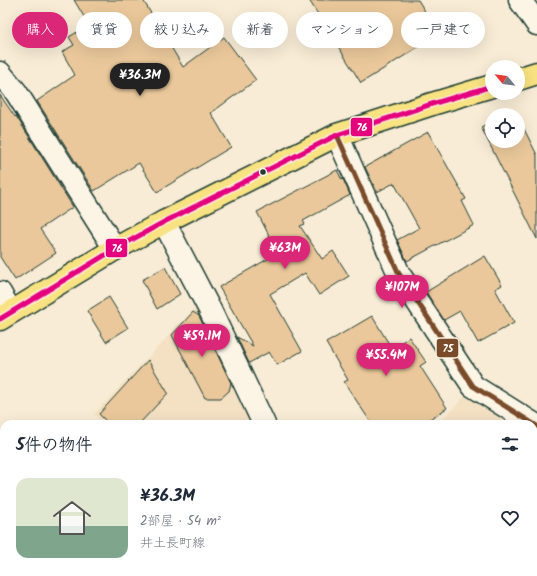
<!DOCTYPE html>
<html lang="ja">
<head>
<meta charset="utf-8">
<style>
  body { margin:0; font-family:Kalam,"Klee One",sans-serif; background:#f6f6f7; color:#1f2937; height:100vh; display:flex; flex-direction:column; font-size:15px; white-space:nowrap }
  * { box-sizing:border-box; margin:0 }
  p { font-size:13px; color:#747a83 }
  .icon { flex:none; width:22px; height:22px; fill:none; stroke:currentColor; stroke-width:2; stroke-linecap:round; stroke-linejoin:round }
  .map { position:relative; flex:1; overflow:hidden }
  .details { position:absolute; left:0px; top:420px; width:537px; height:156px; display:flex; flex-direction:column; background:#fff; border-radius:12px 12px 0 0; box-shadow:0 4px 16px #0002 }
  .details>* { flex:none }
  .banner { position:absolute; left:12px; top:12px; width:513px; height:36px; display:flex; gap:8px }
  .needle { width:26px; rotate:299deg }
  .controls { position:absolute; left:485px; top:60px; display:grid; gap:8px }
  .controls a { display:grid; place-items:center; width:40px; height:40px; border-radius:50%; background:#fff; box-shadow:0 4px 16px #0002; font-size:20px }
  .price { position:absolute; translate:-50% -34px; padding:0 9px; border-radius:14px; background:#db2777; color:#fff; font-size:13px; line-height:26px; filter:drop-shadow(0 1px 2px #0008) }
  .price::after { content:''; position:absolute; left:50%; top:24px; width:12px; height:9px; margin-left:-6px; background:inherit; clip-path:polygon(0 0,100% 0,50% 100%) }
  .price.active { background:#222; color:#fff }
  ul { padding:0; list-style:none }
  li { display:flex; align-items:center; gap:12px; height:100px; padding:0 16px }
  li span { display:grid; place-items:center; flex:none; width:112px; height:80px; border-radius:12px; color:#555 }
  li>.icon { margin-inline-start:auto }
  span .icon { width:48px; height:48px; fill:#fffc; stroke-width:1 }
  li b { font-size:17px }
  h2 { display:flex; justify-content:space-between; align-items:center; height:48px; padding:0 16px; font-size:17px }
  .tag { padding:0 14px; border-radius:18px; background:#fff; box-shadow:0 4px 16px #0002; font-size:14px; line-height:36px }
  .tag.active { background:#db2777; color:#fff }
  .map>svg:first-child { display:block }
  .built { fill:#f4e1c4 }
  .building { fill:#eac89b; stroke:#1f3d34 }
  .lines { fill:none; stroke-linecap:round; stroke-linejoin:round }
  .street-casing { stroke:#1f3d34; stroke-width:25 }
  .secondary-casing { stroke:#1f3d34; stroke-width:25 }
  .primary-casing { stroke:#1f3d34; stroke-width:25 }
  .street { stroke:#fcf5e5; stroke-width:22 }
  .secondary { stroke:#fcf5e5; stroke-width:22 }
  .primary { stroke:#f8e281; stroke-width:22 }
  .bus-1-casing { stroke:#fcf5e5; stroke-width:8 }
  .bus-2-casing { stroke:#fcf5e5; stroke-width:8 }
  .bus-1 { stroke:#7a4b2a; stroke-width:5 }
  .bus-2 { stroke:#e5007d; stroke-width:5 }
  .bus-dot { fill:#1f3d34; stroke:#fcf5e5; stroke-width:1.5 }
  .line-badge { stroke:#fcf5e5; stroke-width:1.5 }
  .badge-label { font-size:11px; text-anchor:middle; font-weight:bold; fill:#fff }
</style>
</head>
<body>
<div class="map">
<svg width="537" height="576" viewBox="0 0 537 576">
  <rect width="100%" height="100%" fill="#f8ecd6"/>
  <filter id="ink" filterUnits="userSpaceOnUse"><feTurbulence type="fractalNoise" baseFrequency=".025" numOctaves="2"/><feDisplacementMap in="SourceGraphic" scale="8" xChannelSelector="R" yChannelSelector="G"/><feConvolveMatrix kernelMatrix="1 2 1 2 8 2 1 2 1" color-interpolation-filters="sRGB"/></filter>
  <g filter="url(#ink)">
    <path class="built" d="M 195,308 L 253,423 L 105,424 L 94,414 Z
      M 465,396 L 509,424 L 438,424 Z
      M 533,439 L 537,442 L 537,576 L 338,576 L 336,572 L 533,572 Z
      M 0,447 L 4,452 L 4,503 L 0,507 Z"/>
    <path class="building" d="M 74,0 L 143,0 L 183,67 L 224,37 L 256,80 L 211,113 L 231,147 L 157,192 L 139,163 L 94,191 L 37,101 L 75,75 L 62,52 L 74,45 L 69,37 L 89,25 Z
      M 309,0 L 418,0 L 439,34 L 361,83 Z
      M 0,95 L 15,117 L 16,116 L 73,207 L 40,229 L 56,253 L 15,280 L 0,257 Z
      M 518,117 L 537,155 L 537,239 L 481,127 L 492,121 L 492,141 L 518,141 Z
      M 428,132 L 466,199 L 462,201 L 474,225 L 407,261 L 397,240 L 419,228 L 394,183 L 377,192 L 365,167 Z
      M 337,170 L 342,180 L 343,179 L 350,195 L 303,221 L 305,224 L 300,226 L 322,259 L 333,251 L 349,276 L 319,295 L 305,273 L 270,294 L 302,351 L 277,365 L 269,352 L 249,363 L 237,337 L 253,346 L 219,287 L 278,253 L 257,212 Z
      M 485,256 L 502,285 L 495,289 L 514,323 L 478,343 L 460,311 L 444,320 L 426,292 Z
      M 165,267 L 180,294 L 157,309 L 142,280 Z
      M 109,297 L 128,328 L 106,342 L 87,311 Z
      M 193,312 L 199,316 L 231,383 L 229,391 L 221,398 L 205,398 L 172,335 Z
      M 372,316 L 392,349 L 409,337 L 426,362 L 420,366 L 447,408 L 422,424 L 372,424 L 344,382 L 348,380 L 326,343 Z
      M 148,360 L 168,393 L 139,424 L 109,424 L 99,414 Z"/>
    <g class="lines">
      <defs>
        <path id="street" d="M 0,73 L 16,92 L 115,249
          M 337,135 L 399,274 L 473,386 L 537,426
          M 164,222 L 210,310 L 264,424
          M 0,293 L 11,312
          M 193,572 L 198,576
          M 324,572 L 326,576
          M 5,576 L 9,572
          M 268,576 L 272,572"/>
        <path id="secondary" d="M 520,0 L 537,24"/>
        <path id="primary" d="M 518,79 L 537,73
          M 0,319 L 115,249 L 164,222 L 337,135 L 432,104 L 492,86"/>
      </defs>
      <use href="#street" class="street-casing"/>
      <use href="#secondary" class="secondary-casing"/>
      <use href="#primary" class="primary-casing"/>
      <use href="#street" class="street"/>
      <use href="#secondary" class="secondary"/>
      <use href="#primary" class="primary"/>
      <defs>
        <path id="bus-1" d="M 337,135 L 399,274 L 473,386 L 537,426"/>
        <path id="bus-2" d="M 0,319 L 115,249 L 164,222 L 337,135 L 432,104 L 492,86"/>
      </defs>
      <use href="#bus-1" class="bus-1-casing"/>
      <use href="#bus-2" class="bus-2-casing"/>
      <use href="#bus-1" class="bus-1"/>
      <use href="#bus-2" class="bus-2"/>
    </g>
  </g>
  <circle class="bus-dot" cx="263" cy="172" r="3.5"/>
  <g class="line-badge">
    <rect x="350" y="117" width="23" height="20" rx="4" fill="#e5007d"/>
    <rect x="105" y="238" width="23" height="20" rx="4" fill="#e5007d"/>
    <rect x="436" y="338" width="23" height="20" rx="4" fill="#7a4b2a"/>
  </g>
  <g class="badge-label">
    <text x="362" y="131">76</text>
    <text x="117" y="252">76</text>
    <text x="448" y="352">75</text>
  </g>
</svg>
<div class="controls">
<a><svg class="needle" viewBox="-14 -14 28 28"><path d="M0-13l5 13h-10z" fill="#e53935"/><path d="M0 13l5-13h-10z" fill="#747a83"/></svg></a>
<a><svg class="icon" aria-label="locate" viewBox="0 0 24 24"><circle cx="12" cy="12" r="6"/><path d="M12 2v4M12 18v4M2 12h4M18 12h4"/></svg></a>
</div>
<b class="price active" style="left:140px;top:97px">¥36.3M</b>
<b class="price" style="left:285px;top:270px">¥63M</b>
<b class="price" style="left:402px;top:309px">¥107M</b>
<b class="price" style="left:202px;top:358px">¥59.1M</b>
<b class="price" style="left:386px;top:377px">¥55.4M</b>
<div class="banner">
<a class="tag active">購入</a>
<a class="tag">賃貸</a>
<a class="tag">絞り込み</a>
<a class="tag">新着</a>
<a class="tag">マンション</a>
<a class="tag">一戸建て</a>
</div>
<section class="details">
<h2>5件の物件<svg class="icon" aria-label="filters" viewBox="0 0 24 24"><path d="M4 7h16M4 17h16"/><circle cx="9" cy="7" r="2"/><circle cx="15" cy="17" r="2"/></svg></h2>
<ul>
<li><span style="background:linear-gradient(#dfe7d0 60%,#7fa58c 0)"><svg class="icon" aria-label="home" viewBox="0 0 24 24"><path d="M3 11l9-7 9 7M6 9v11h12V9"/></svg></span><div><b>¥36.3M</b><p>2部屋 · 54 m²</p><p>井土長町線</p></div><svg class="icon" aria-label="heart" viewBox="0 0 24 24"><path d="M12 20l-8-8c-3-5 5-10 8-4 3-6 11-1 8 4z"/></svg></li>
</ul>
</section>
</div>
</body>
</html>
